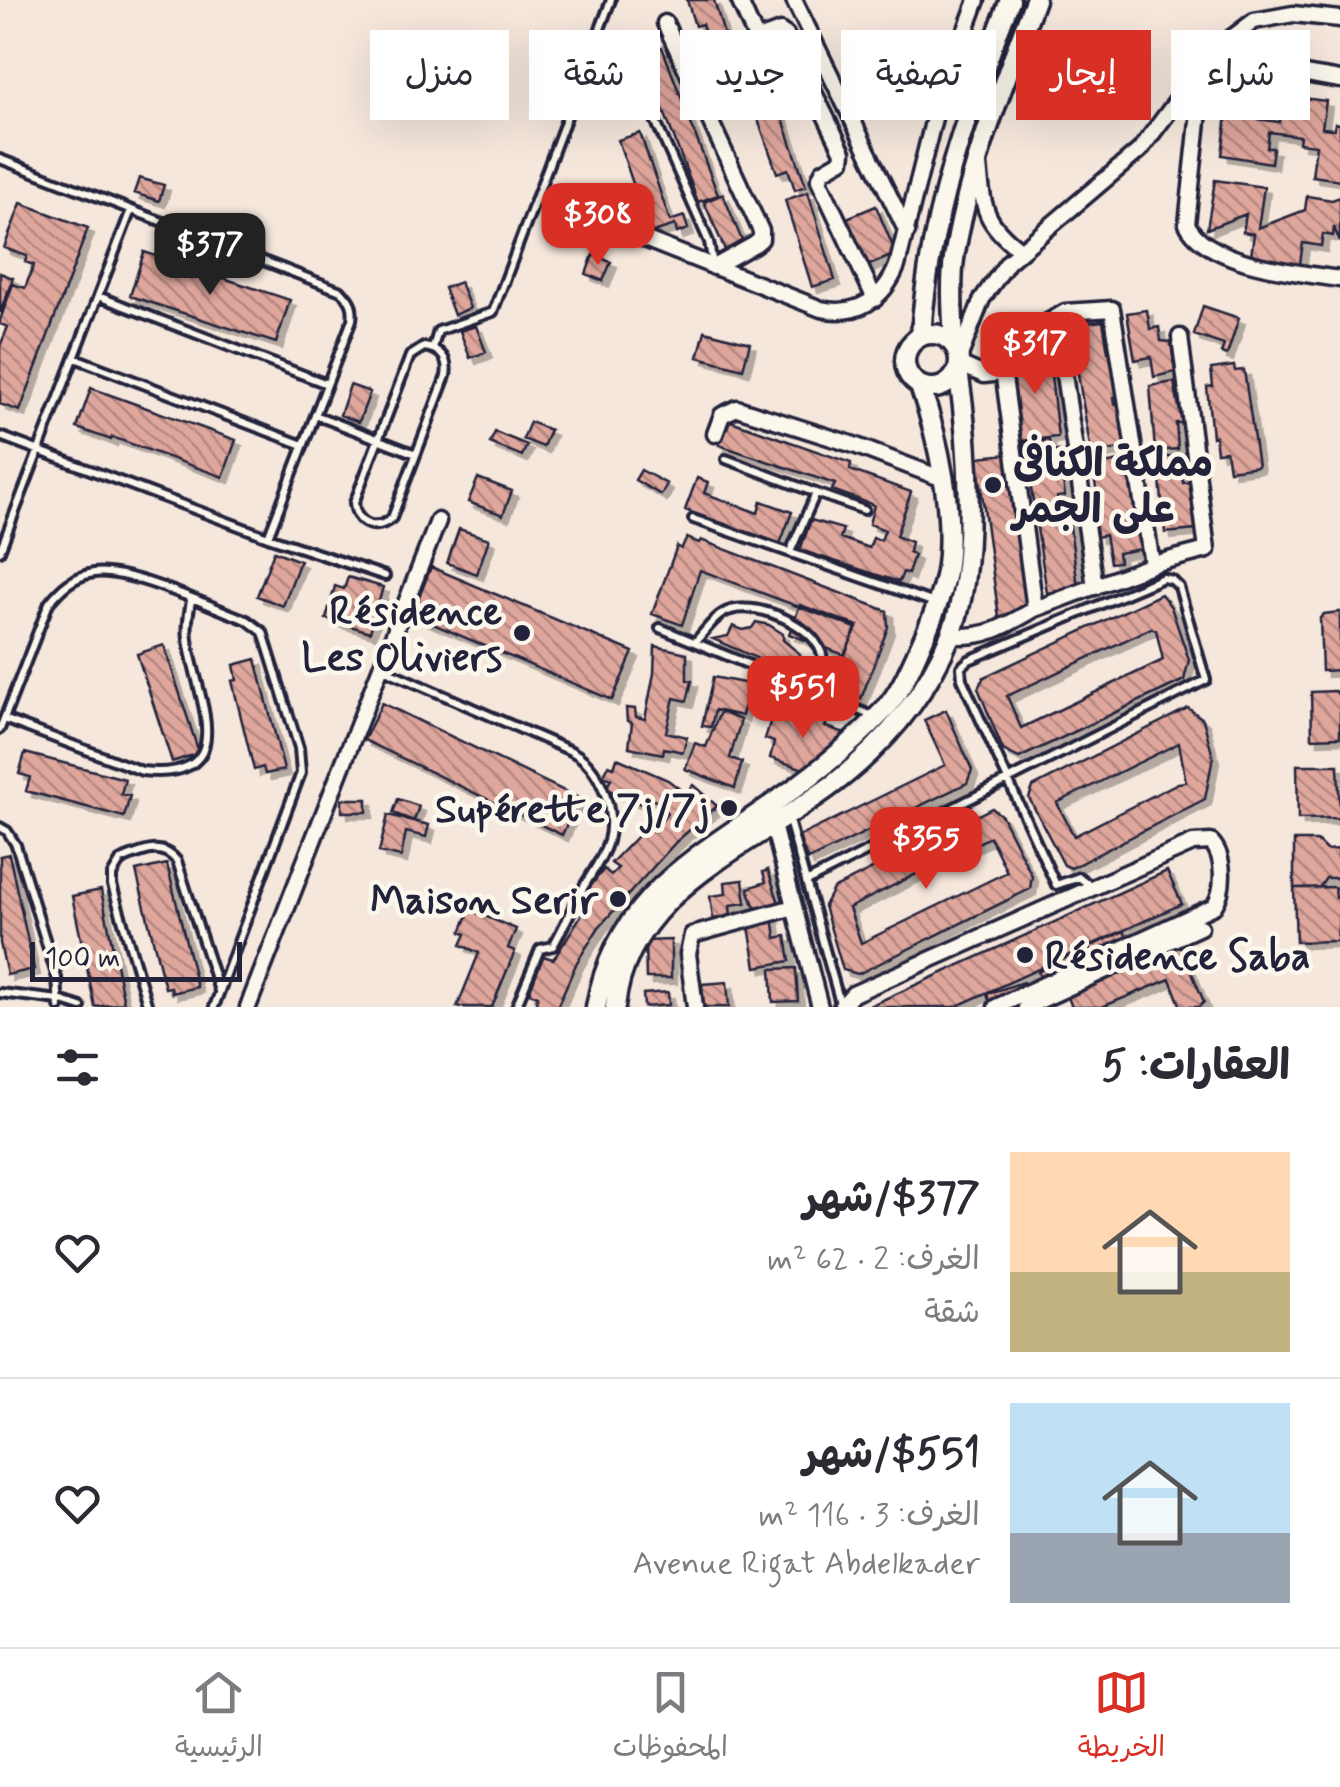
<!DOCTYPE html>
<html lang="ar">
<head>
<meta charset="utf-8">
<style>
  body { margin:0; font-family:Mynerve,"Playpen Sans Arabic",sans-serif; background:#f2f2f3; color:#2b2b33; direction:rtl; height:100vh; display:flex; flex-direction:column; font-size:38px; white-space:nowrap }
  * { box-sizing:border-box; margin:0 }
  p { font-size:32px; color:#7c7c81 }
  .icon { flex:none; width:55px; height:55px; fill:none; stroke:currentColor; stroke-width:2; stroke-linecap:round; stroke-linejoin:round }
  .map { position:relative; height:1007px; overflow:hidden; direction:ltr }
  .drawer { display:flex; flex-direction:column; background:#fff; flex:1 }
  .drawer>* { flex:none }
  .banner { position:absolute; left:30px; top:30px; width:1280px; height:90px; direction:rtl; display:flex; gap:20px }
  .scale { position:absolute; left:30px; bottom:25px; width:212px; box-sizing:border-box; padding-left:10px; border:5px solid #22223b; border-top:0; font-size:28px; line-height:35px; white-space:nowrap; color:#22223b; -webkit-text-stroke:8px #fbf7ec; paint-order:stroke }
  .price { position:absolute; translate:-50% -85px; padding:0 22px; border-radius:20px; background:#d93025; color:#fff; font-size:32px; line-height:65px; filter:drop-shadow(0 2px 5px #0008) }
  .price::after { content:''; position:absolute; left:50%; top:60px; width:30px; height:22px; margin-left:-15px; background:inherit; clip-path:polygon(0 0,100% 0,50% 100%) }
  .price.current { background:#222; color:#fff }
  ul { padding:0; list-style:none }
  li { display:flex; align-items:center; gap:30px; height:250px; padding:0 50px }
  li+li { border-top:2px solid #e1e1e2 }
  li span { display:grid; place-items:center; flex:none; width:280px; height:200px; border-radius:0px; color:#555 }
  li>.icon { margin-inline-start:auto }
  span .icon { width:120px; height:120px; fill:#fffc; stroke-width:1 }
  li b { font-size:42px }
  h2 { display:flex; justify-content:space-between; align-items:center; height:120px; padding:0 50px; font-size:42px }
  .tag { padding:0 35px; border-radius:0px; background:#fff; box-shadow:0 10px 40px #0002; font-size:35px; line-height:90px }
  .tag.current { background:#d93025; color:#fff }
  .dock { display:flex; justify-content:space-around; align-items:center; height:140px; border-top:2px solid #e1e1e2; background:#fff; font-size:28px; color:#7c7c81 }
  .dock a { display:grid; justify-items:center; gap:5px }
  .dock .current { color:#d93025 }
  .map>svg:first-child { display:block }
  .building { fill:url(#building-back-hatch); stroke:#22223b; stroke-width:2.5; fill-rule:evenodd; filter:url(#shadow) }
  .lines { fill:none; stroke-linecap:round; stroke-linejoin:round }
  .lane-casing { stroke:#22223b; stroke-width:14 }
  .street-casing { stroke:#22223b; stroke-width:21 }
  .secondary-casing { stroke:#22223b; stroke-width:25 }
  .lane { stroke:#fbf7ec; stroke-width:6 }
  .street { stroke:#fbf7ec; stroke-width:14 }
  .secondary { stroke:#fbf7ec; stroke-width:18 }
  .poi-dot { fill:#22223b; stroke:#fbf7ec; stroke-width:4 }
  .labels { text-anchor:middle; stroke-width:9; stroke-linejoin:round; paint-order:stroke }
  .poi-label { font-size:40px; font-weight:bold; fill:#22223b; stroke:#fbf7ec; text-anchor:end }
</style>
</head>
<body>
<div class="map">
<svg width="1340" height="1007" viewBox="0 0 1340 1007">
  <defs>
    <pattern id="building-back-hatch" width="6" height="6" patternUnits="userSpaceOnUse" patternTransform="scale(2.5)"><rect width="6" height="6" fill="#dfa69c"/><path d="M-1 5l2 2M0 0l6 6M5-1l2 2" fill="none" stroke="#b48780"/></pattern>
    <filter id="shadow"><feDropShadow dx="6" dy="6" stdDeviation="0" flood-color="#0004"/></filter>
  </defs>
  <rect width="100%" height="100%" fill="#f5e7dc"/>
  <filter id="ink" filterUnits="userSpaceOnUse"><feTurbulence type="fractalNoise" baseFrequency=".01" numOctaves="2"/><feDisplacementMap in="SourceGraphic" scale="20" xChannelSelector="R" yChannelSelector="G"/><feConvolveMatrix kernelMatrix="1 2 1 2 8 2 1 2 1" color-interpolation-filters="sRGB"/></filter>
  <g filter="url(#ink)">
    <path class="building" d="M 687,0 L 714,0 L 731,59 L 713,64 L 702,24 L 695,26 Z
      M 662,47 L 718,195 L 698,202 L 653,82 L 649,83 L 639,56 Z
      M 760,52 L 806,186 L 795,190 L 788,169 L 777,173 L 737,60 Z
      M 1296,97 L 1326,101 L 1322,128 L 1334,129 L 1335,123 L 1340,124 L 1340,180 L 1312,176 L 1316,145 L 1299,143 L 1300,136 L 1269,132 L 1267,148 L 1273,148 L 1271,163 L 1222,155 L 1227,115 L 1280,122 L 1281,107 L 1295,109 Z
      M 640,133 L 670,221 L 684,216 L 688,229 L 677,233 L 675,225 L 650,233 L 618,140 Z
      M 139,178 L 164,185 L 159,201 L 134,193 Z
      M 1215,180 L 1264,187 L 1258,228 L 1305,210 L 1307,196 L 1332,200 L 1340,197 L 1340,242 L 1334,227 L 1333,236 L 1323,234 L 1321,246 L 1303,243 L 1299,270 L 1250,262 L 1254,234 L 1243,232 L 1246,214 L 1207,229 Z
      M 808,192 L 835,280 L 812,287 L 785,200 Z
      M 723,194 L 743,243 L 725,250 L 704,202 Z
      M 21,203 L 88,228 L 20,411 L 0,404 L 0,346 L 8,327 L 0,324 L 0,320 L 13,284 L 25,288 L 34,265 L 25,262 L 27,256 L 4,248 Z
      M 876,206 L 896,254 L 867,266 L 847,218 Z
      M 144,252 L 290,300 L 276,343 L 130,296 Z
      M 593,255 L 611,262 L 603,281 L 586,274 Z
      M 0,273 L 13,278 L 0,313 Z
      M 460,282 L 470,308 L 454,315 L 444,288 Z
      M 1203,306 L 1239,318 L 1227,355 L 1221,353 L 1224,345 L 1194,335 Z
      M 1147,310 L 1150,329 L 1159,327 L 1161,341 L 1171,342 L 1175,372 L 1154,377 L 1151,357 L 1135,360 L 1127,313 Z
      M 1103,321 L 1108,352 L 1115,351 L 1122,396 L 1114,397 L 1115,404 L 1123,403 L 1129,448 L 1091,453 L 1070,325 Z
      M 476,326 L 486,352 L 470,358 L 460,331 Z
      M 705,331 L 750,343 L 743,369 L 698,357 Z
      M 1048,349 L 1058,437 L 1021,441 L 1012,366 L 1027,364 L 1025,352 Z
      M 1234,366 L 1235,371 L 1244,370 L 1258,466 L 1229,470 L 1226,451 L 1217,452 L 1215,436 L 1212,437 L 1207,387 L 1213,386 L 1211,369 Z
      M 1174,382 L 1182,423 L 1176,423 L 1178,449 L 1155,451 L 1150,386 Z
      M 350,385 L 370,392 L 359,422 L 340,415 Z
      M 91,388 L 236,440 L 223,477 L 112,437 L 111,440 L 77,428 Z
      M 728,420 L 851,463 L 850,470 L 911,492 L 896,536 L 911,542 L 909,552 L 914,555 L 908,574 L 903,572 L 899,582 L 800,550 L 811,520 L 843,529 L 840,538 L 869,548 L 873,538 L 881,540 L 885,530 L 869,524 L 874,505 L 832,490 L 835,484 L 719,445 Z
      M 530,422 L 550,430 L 543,447 L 523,439 Z
      M 495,432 L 527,445 L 522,456 L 490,443 Z
      M 1049,440 L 1051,452 L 1059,451 L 1065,496 L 1057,497 L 1059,513 L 1068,512 L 1078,587 L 1047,593 L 1024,443 Z
      M 1008,454 L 1027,611 L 1000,625 L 977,457 Z
      M 1180,456 L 1183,483 L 1192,482 L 1196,530 L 1165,533 L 1158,458 Z
      M 1126,460 L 1137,525 L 1144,524 L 1149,552 L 1141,554 L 1141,549 L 1118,553 L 1119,562 L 1110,563 L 1105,535 L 1097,537 L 1090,495 L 1097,494 L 1094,476 L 1104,475 L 1103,464 Z
      M 641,470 L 667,484 L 661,495 L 635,480 Z
      M 478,478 L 512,491 L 503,515 L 468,502 Z
      M 697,478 L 708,482 L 704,493 L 758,513 L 761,501 L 792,512 L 780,544 L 685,510 Z
      M 459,529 L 489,539 L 477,574 L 447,563 Z
      M 687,538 L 699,543 L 701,540 L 887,611 L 888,627 L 861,699 L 831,688 L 856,628 L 700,570 L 682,625 L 652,614 L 677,546 L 681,549 Z
      M 274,551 L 300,561 L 283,606 L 257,596 Z
      M 431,567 L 633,652 L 612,700 L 412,615 Z
      M 348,577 L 383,587 L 370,632 L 326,619 L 335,586 L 344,589 Z
      M 1161,594 L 1171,607 L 1189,660 L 1184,680 L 1019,758 L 1003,750 L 978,688 L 984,677 ZM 1151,628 L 1156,630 L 1163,660 L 1021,728 L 1007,696 Z
      M 800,605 L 858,626 L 844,655 L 789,634 Z
      M 1340,612 L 1340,670 L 1322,671 L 1320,618 L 1324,614 Z
      M 756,622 L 769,625 L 783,634 L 783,640 L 800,654 L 795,664 L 804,679 L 713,639 L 728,636 L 733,626 L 743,630 L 752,628 Z
      M 164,645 L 199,753 L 172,762 L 137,654 Z
      M 655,646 L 687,653 L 687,680 L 692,681 L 687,701 L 674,698 L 666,732 L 687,737 L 683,752 L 664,748 L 663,754 L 629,747 L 632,723 L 627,721 L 626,708 L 635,709 L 636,717 L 645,719 L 654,673 Z
      M 256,659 L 284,770 L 265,774 L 263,767 L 254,770 L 232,681 L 237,680 L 234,665 Z
      M 713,677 L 749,684 L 742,716 L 715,710 L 711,727 L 702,726 Z
      M 1311,692 L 1335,691 L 1340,696 L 1340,737 L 1312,738 Z
      M 382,703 L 579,798 L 562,835 L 364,740 Z
      M 775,706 L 827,722 L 825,727 L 843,732 L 829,777 L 770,758 L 774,742 L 765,739 Z
      M 1188,708 L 1203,719 L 1213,757 L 1205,799 L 1071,868 L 1064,865 L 1029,798 L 1033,787 ZM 1179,743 L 1186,782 L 1178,783 L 1074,836 L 1057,803 Z
      M 946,710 L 972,770 L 967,783 L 808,860 L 798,837 L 945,765 L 924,720 Z
      M 720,712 L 741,720 L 730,758 L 742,762 L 735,788 L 685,769 L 695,743 L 706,747 Z
      M 25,753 L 125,779 L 121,794 L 130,796 L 124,817 L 26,791 L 30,777 L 19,774 Z
      M 617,758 L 668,780 L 686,794 L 693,785 L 717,806 L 676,842 L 599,927 L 577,962 L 557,1007 L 534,1007 L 538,996 L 529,993 L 543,956 L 553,959 L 557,954 L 587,906 L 580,899 L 604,869 L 611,875 L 618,868 L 611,863 L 648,825 L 655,831 L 667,813 L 659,802 L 651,799 L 648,807 L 606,789 L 611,779 L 603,776 L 609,765 L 614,767 Z
      M 1297,765 L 1338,765 L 1340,818 L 1298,819 Z
      M 342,799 L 367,799 L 367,812 L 342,812 Z
      M 398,799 L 419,806 L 414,821 L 393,813 Z
      M 992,808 L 1002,816 L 1032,876 L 1030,889 L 858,974 L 843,970 L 824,906 L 833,889 ZM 990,837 L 1007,872 L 861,943 L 849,908 Z
      M 388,815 L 429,825 L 426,837 L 406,832 L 401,857 L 379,852 Z
      M 1294,841 L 1317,841 L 1326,850 L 1338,849 L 1339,878 L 1326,878 L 1319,888 L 1294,888 Z
      M 9,854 L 34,969 L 7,975 L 0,943 L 0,856 Z
      M 167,864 L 197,987 L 172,993 L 171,987 L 165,988 L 136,871 Z
      M 768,870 L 780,906 L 757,914 L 748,888 L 766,882 L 763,872 Z
      M 1167,871 L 1182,904 L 955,1007 L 867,1007 Z
      M 743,880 L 746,903 L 730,905 L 731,917 L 713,919 L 710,896 L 726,894 L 725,882 Z
      M 1335,887 L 1336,898 L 1340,898 L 1337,941 L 1296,942 L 1294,888 Z
      M 101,890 L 124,1003 L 95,1007 L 72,896 Z
      M 470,910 L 516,929 L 508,948 L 515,951 L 492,1007 L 457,1007 L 479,953 L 461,945 L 466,934 L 461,932 Z
      M 773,916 L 776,938 L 786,936 L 790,961 L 756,967 L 748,921 Z
      M 1124,931 L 1136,957 L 1101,973 L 1089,947 Z
      M 671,940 L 671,978 L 646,978 L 645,941 Z
      M 1180,944 L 1204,1002 L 1199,1007 L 1181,1007 L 1170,979 L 1102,1007 L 1072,1007 L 1067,995 Z
      M 1074,954 L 1085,978 L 1049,996 L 1038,972 Z
      M 796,968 L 798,1001 L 773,1002 L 771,969 Z
      M 727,982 L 729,1007 L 704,1007 L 702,984 Z
      M 1023,982 L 1031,1005 L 991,1007 L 987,994 Z
      M 668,992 L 669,1005 L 644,1007 L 643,994 Z"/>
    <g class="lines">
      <defs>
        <path id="lane" d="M 640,86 L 709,242 L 713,265
          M 0,159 L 341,291 C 351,300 354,307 352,320 L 268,537
          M 98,296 L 327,384
          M 424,347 C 441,349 449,359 446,376 L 392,518 C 376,532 356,525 354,503 L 410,356 Z
          M 433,348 L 438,331 L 493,312 L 611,0
          M 75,358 L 303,445
          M 315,415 L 416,454
          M 0,436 L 268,537 L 385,576
          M 726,459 L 816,493
          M 693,519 L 935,603
          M 0,551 L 131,210
          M 790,552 L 816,493 L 864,510
          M 660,628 L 875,717
          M 695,642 C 703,634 712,620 722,614 C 747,598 798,619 815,641 C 827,656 825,677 820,694
          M 381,668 L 571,751 C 600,766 616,809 608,841 C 602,862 588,877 578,897 C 570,913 562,930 553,946 L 540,949 L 516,1007
          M 4,719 L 142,771 C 245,782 195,695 188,639 C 186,626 189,613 191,600
          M 0,729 L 49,603 C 61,588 74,576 94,573 C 129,568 211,607 247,620 L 263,632 L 299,748 L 301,773 L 214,1007
          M 788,817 L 840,1003
          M 0,827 L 7,831 L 16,845 L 57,978 L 59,1007
          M 808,881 L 1206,680 L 1179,587 L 1172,580 L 1163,578 L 969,660 L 961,667 L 962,679 L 1056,885 L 1079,877 L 1092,887
          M 0,993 L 59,1000 L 81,1007
          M 148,1007 L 112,885 L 112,875 L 121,860 C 142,852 161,841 177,861 L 219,991"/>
        <path id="street" d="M 739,0 L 755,36 L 761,38 L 780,31 L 786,35 L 843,152 L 842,160 L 823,171 L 819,180 L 875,299
          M 794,0 L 907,232
          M 665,23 L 761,231 L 761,239 L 755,244 L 714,267
          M 1340,80 C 1315,76 1239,60 1219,68 C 1208,73 1204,82 1201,93 L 1187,224 C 1207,265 1300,273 1340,279
          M 979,165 C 983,208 984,223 1020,250
          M 647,240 L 821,309 C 857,317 884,299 897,266 L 936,110 L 977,0
          M 1056,319 L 1095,587
          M 959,358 L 982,299 L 1008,262 L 1140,150 L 1214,51 L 1254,21 L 1293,14 L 1340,19
          M 959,364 L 984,375 L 1001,373
          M 715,434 L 722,415 L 737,408 L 854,445 L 943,479
          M 1152,564 L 1112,309 L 1065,312 L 1010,344 L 1001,355 L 1035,609 L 1157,563 L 1207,550 L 1180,337
          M 951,635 C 984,640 1007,625 1035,609
          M 773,825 L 820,1007
          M 248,1007 L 438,521
          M 695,1007 L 688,954 L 692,935 L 794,907
          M 841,1007 L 853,994 L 1193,843 L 1211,842 C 1225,856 1225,890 1214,906 L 996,1007
          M 1026,1007 L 1200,927"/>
        <path id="secondary" d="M905 361a27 27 0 1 1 54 0a27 27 0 1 1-54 0Z
          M 921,336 C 928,219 968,108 1010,0
          M 954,344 C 953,316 950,287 954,259 C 968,169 1004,84 1035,0
          M 596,1007 C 616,892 707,852 792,790 C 825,766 857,739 884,710 C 899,694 909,671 918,651 C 929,626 941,599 946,572 C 955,515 939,440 920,386
          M 615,1007 C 627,888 754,846 836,782 C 886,743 927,693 951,634 C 978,567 969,440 958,370"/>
      </defs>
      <use href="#lane" class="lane-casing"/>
      <use href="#street" class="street-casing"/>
      <use href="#secondary" class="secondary-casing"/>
      <use href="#lane" class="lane"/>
      <use href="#street" class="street"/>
      <use href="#secondary" class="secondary"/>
    </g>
  </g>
  <g class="poi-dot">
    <circle cx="993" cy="485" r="10"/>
    <circle cx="522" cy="633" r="10"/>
    <circle cx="729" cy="808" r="10"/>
    <circle cx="618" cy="899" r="10"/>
    <circle cx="1025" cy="955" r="10"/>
  </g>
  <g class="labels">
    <g class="poi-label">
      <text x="1013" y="476" text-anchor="start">مملكة الكنافى<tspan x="1013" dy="46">على الجمر</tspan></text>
      <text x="502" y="624">Résidence<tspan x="502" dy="46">Les Oliviers</tspan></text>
      <text x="709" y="822">Supérette 7j/7j</text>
      <text x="598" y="913">Maison Serir</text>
      <text x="1045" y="969" text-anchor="start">Résidence Saba</text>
    </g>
  </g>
</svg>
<div class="scale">100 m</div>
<b class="price" style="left:598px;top:268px">$308</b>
<b class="price current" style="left:210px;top:298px">$377</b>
<b class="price" style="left:1035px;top:397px">$317</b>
<b class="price" style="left:803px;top:741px">$551</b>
<b class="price" style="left:926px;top:892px">$355</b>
<div class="banner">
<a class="tag">شراء</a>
<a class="tag current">إيجار</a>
<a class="tag">تصفية</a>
<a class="tag">جديد</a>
<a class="tag">شقة</a>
<a class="tag">منزل</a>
</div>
</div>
<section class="drawer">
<h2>العقارات: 5<svg class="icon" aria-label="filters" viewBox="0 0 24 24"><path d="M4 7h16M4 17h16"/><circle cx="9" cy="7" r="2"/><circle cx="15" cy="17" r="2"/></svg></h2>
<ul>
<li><span style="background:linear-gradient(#ffd9b3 60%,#c2b280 0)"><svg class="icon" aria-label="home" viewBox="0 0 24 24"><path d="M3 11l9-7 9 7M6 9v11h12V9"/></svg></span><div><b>$377/شهر</b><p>الغرف: 2 · 62 m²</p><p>شقة</p></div><svg class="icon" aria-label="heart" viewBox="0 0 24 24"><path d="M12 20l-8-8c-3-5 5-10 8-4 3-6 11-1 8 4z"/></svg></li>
<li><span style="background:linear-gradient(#bfe0f5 65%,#9aa5b1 0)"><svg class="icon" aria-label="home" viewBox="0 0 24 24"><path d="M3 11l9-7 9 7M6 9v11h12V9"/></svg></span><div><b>$551/شهر</b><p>الغرف: 3 · 116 m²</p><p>Avenue Rigat Abdelkader</p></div><svg class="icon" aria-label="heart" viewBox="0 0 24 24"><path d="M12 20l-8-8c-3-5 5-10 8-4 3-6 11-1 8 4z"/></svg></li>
</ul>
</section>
<nav class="dock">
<a class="current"><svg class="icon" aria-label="map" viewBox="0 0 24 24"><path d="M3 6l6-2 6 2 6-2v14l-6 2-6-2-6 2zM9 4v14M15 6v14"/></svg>الخريطة</a>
<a><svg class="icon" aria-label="saved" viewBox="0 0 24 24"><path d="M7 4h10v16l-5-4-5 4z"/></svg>المحفوظات</a>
<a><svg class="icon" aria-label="home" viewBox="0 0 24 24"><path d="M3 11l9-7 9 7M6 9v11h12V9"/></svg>الرئيسية</a>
</nav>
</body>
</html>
